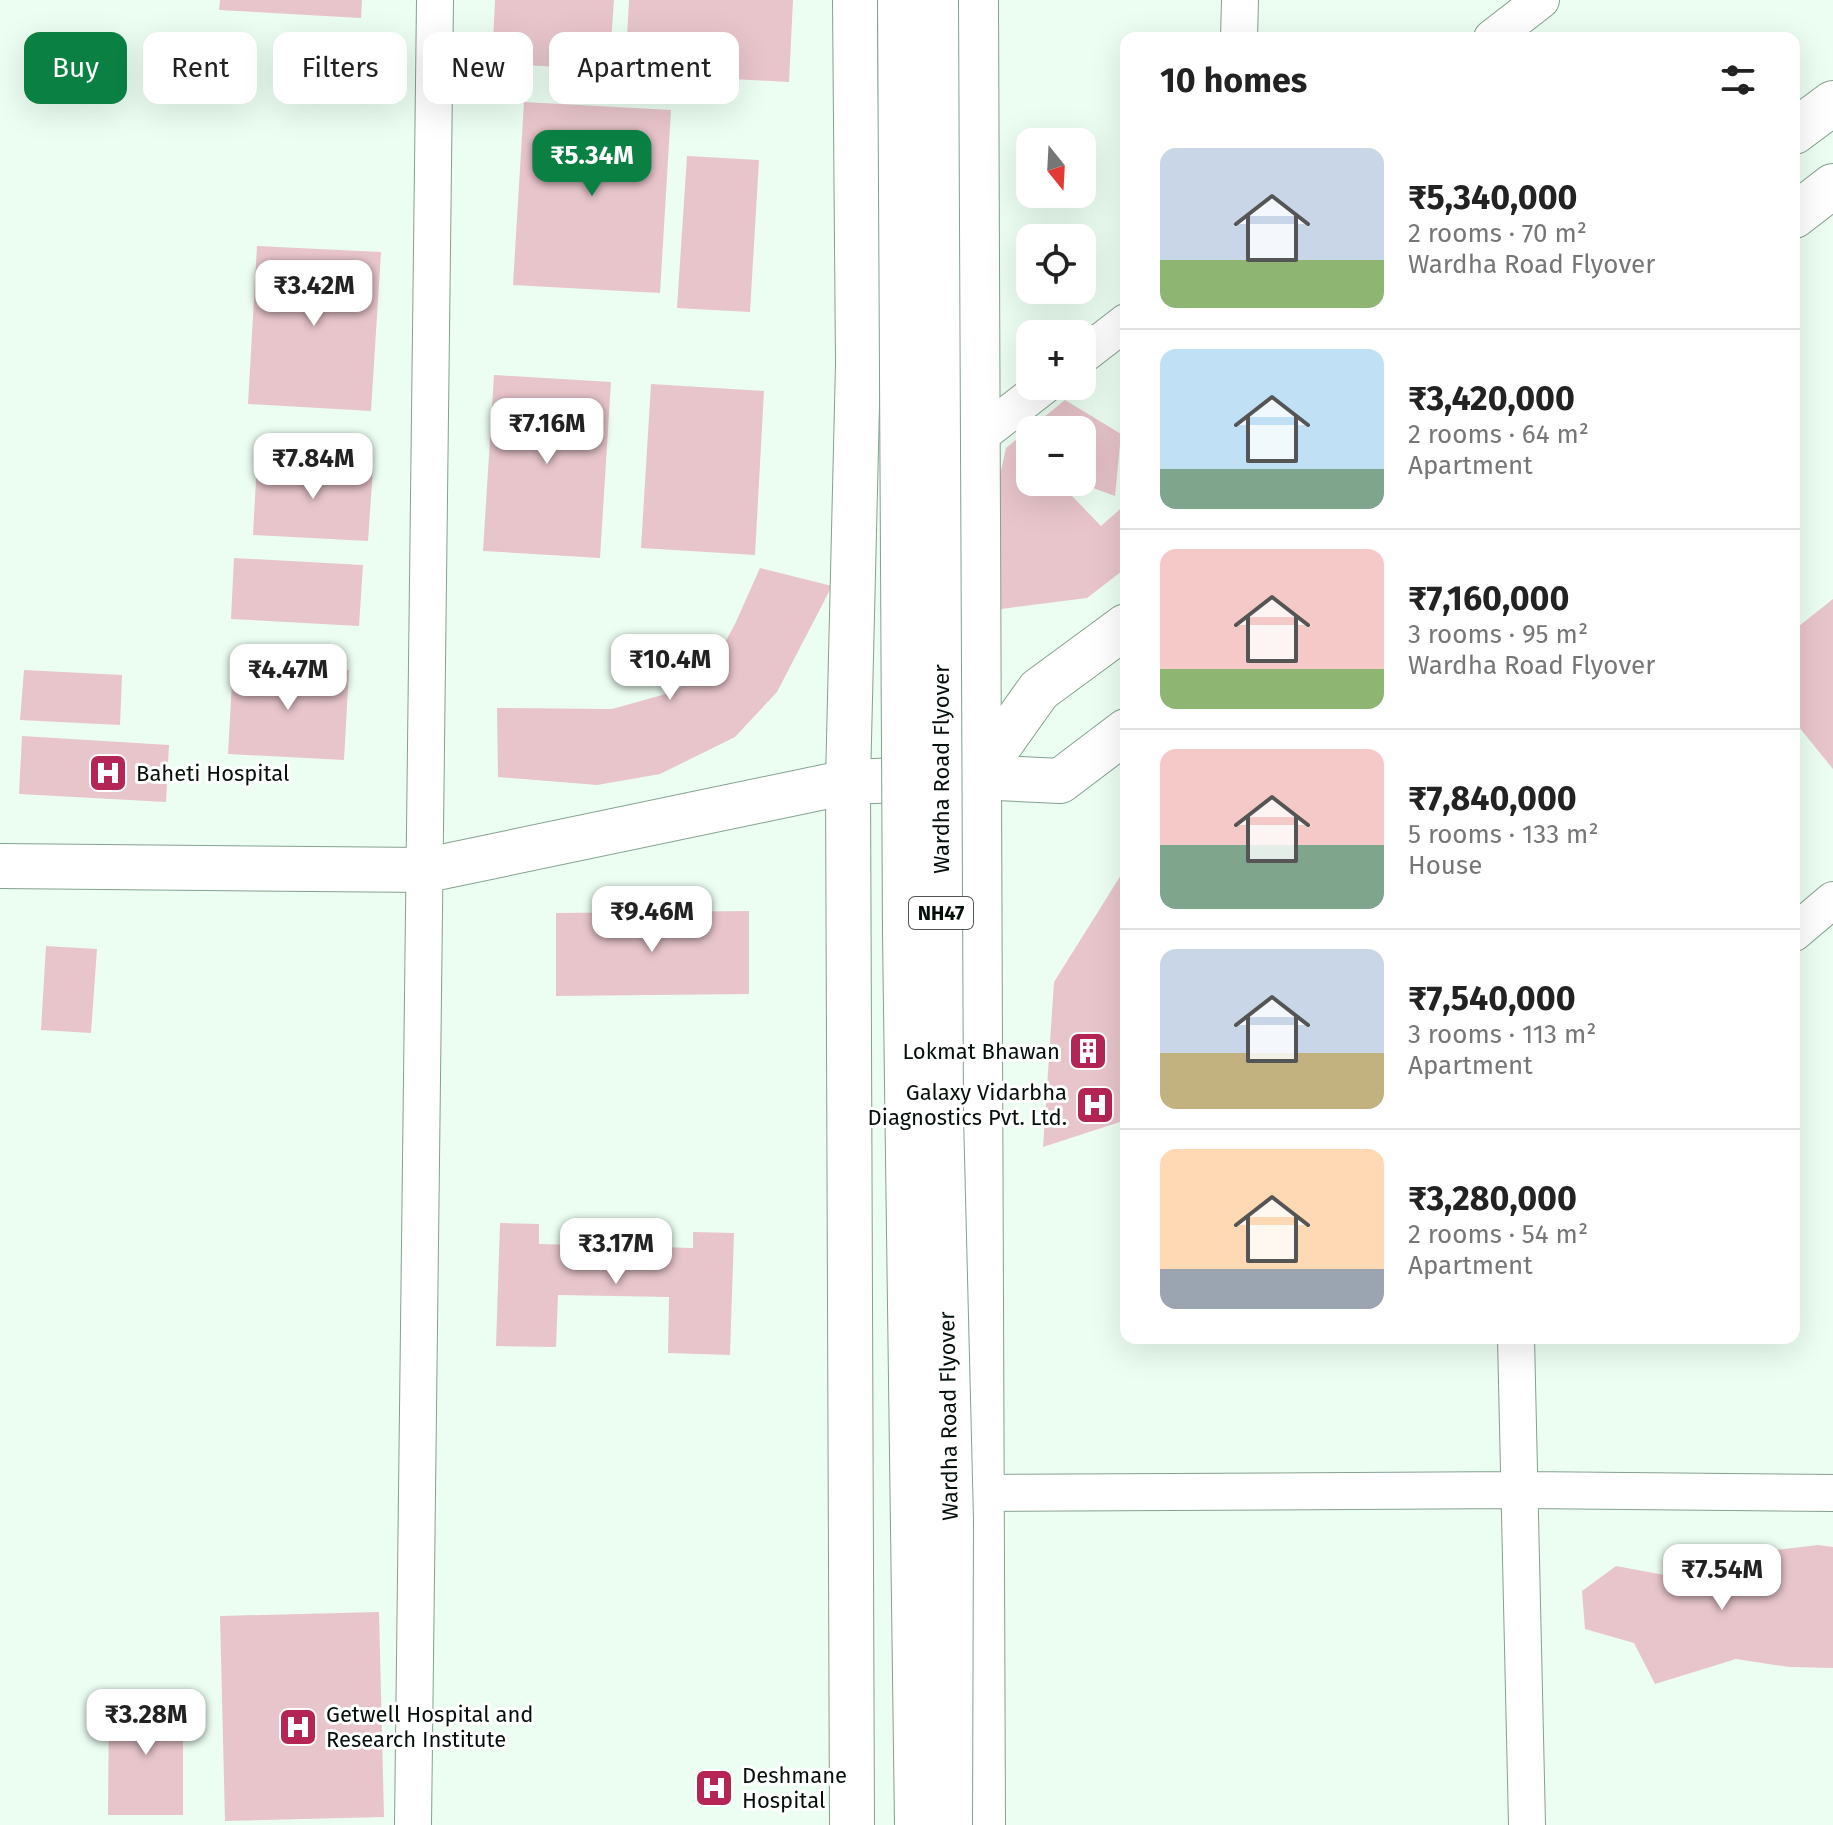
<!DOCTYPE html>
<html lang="en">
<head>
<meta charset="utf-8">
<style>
  body { margin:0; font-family:"Fira Sans",sans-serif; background:#f2f2f2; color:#222; height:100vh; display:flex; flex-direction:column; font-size:30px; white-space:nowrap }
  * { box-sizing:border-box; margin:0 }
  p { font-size:26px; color:#767676 }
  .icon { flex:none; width:44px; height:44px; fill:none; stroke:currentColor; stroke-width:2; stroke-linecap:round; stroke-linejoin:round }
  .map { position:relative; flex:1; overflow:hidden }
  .drawer { position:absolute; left:1120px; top:32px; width:680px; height:1312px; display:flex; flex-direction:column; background:#fff; border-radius:16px; box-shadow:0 8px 32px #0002 }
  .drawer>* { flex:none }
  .guide { position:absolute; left:24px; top:32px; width:760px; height:72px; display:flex; gap:16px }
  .needle { width:52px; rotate:162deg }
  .controls { position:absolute; left:1016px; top:128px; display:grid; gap:16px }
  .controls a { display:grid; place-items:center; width:80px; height:80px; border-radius:16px; background:#fff; box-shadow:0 8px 32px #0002; font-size:40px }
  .price { position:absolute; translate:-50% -68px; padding:0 18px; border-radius:16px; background:#fff; color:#222; font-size:26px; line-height:52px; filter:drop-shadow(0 2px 4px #0008) }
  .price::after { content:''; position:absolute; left:50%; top:48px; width:24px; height:18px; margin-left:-12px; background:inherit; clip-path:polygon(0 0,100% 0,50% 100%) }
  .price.active { background:#0b8043; color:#fff }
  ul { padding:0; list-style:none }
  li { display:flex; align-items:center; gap:24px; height:200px; padding:0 40px }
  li+li { border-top:2px solid #e0e0e0 }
  li span { display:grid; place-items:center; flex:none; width:224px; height:160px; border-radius:16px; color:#555 }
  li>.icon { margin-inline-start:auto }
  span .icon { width:96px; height:96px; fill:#fffc; stroke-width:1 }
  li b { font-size:34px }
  h2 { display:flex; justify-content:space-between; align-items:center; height:96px; padding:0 40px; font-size:34px }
  .tag { padding:0 28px; border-radius:16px; background:#fff; box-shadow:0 8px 32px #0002; font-size:28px; line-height:72px }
  .tag.active { background:#0b8043; color:#fff }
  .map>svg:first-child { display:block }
  .building { fill:#e8c5cb; fill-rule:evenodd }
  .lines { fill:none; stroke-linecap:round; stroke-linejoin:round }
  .minor-casing { stroke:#84a18f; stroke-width:38 }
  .tertiary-casing { stroke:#84a18f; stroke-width:46 }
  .secondary-casing { stroke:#84a18f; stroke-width:46 }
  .primary-casing { stroke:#84a18f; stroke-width:46 }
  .minor { stroke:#fff; stroke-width:36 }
  .tertiary { stroke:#fff; stroke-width:44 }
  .secondary { stroke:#fff; stroke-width:44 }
  .primary { stroke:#fff; stroke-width:44 }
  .trunk-bridge-casing { stroke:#84a18f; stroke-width:46; stroke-linecap:butt }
  .trunk-bridge { stroke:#fff; stroke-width:44 }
  .labels { text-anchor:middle; stroke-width:6; stroke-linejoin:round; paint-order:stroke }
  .shield { fill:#fff; stroke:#515854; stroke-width:2 }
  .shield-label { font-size:20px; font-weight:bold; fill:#06100a }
  .street-label { font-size:22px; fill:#06100a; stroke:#fff }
  .poi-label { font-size:22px; fill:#06100a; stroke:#fff; text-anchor:start }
</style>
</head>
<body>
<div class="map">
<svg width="1833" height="1825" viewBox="0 0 1833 1825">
  <rect width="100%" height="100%" fill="#ecfef2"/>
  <path class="building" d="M 220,0 L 362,0 L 361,18 L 219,10 Z
    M 495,0 L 614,0 L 609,70 L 492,63 Z
    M 629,0 L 793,0 L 789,82 L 625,73 Z
    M 524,102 L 671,110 L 660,293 L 513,285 Z
    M 687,156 L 759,160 L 750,312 L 677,308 Z
    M 257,246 L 381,252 L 371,411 L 248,404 Z
    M 494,375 L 611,382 L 600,558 L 483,551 Z
    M 651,384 L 764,391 L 755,555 L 641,548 Z
    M 1065,400 L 1121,434 L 1115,496 L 1082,484 L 1070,487 L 1069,493 L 1101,526 L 1126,504 L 1126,568 L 1087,598 L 1001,609 L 988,529 L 1006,448 ZM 1030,430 L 1082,430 L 1082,482 L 1030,482 Z
    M 257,461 L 373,468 L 368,541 L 253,535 Z
    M 234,558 L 363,565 L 359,626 L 231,619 Z
    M 760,568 L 832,586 L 777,692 L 735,737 L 660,774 L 597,785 L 498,777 L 497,708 L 612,709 L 673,692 L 711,668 L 735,624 Z
    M 1833,599 L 1833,769 L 1794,721 L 1794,630 Z
    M 233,663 L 349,670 L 344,760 L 228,754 Z
    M 24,670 L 122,675 L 120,725 L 20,720 Z
    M 22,736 L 169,745 L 166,802 L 19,794 Z
    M 1126,867 L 1126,1120 L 1043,1147 L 1054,982 Z
    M 749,911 L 749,994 L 556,996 L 556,913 Z
    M 46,946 L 97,949 L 91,1033 L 41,1030 Z
    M 500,1223 L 539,1224 L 539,1244 L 693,1248 L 693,1232 L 734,1233 L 730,1355 L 668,1353 L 669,1297 L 558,1295 L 556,1347 L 496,1346 Z
    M 1818,1545 L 1833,1547 L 1833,1668 L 1789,1667 L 1736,1659 L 1655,1684 L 1634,1643 L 1585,1629 L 1582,1591 L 1616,1566 L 1697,1581 L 1698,1554 L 1742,1554 Z
    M 379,1612 L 384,1817 L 225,1821 L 220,1616 Z
    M 109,1698 L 183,1698 L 183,1815 L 108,1815 Z"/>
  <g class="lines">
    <defs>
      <path id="minor" d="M 1239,38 L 1240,0
        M 1492,38 L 1541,0
        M 1082,356 L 1126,322
        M 977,438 L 1044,386
        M 1794,933 L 1833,900
        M 1516,1338 L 1527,1825
        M 981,1493 L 1519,1490 L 1833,1493
        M 413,1825 L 435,0"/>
      <path id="tertiary" d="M 0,866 L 427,870 L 848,782"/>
      <path id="secondary" d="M 1794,132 L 1833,103
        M 1794,216 L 1833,186
        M 977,777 L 1039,690 L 1126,626
        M 848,782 L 977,777 L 1060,781 L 1126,731"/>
      <path id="primary" d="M 976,0 L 983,1825
        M 852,1825 L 848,782 L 858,364 L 855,0"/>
    </defs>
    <use href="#minor" class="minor-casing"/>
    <use href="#tertiary" class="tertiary-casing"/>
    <use href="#secondary" class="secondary-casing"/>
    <use href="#primary" class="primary-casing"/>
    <use href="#minor" class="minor"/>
    <use href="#tertiary" class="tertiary"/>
    <use href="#secondary" class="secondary"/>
    <use href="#primary" class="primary"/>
    <defs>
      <path id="trunk-bridge" d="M 900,0 L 905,934 L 917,1825
        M 936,0 L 941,1115 L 951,1520 L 950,1825"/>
    </defs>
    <use href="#trunk-bridge" class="trunk-bridge-casing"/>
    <use href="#trunk-bridge" class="trunk-bridge"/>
  </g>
  <defs>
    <symbol id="hospital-square" viewBox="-11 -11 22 22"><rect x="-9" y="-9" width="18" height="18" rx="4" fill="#b42556" stroke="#fff"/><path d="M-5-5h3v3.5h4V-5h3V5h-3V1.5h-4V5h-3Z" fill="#fff"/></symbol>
    <symbol id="building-square" viewBox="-11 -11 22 22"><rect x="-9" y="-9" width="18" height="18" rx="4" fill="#b42556" stroke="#fff"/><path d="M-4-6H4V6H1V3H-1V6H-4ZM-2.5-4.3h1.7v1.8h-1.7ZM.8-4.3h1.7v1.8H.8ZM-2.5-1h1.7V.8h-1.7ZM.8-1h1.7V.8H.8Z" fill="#fff"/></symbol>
  </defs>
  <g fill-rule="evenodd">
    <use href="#hospital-square" x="86" y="751" width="44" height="44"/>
    <use href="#building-square" x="1066" y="1029" width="44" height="44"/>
    <use href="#hospital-square" x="1073" y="1083" width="44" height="44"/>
    <use href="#hospital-square" x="276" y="1705" width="44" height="44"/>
    <use href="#hospital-square" x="692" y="1766" width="44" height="44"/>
  </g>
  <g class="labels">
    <rect class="shield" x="909" y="897" width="64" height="32" rx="6"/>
    <g class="shield-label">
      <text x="941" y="920">NH47</text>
    </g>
    <g class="street-label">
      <text transform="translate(941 769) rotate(-90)" y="8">Wardha Road Flyover</text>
      <text transform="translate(948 1416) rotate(-91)" y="8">Wardha Road Flyover</text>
    </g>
    <g class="poi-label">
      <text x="136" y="781">Baheti Hospital</text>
      <text x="1060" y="1059" text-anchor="end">Lokmat Bhawan</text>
      <text x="1067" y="1100" text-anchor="end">Galaxy Vidarbha<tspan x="1067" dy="25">Diagnostics Pvt. Ltd.</tspan></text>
      <text x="326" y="1722">Getwell Hospital and<tspan x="326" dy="25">Research Institute</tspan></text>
      <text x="742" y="1783">Deshmane<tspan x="742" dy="25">Hospital</tspan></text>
    </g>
  </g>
</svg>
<div class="controls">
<a><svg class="needle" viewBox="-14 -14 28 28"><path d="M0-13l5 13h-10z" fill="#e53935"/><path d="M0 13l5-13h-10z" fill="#767676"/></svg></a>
<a><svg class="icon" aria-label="locate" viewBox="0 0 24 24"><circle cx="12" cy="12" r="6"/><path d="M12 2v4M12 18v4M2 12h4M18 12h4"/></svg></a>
<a>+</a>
<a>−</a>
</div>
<b class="price active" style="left:592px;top:198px">₹5.34M</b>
<b class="price" style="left:314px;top:328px">₹3.42M</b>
<b class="price" style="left:547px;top:466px">₹7.16M</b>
<b class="price" style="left:313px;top:501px">₹7.84M</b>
<b class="price" style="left:670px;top:702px">₹10.4M</b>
<b class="price" style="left:288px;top:712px">₹4.47M</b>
<b class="price" style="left:652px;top:954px">₹9.46M</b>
<b class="price" style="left:616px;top:1286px">₹3.17M</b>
<b class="price" style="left:1722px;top:1612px">₹7.54M</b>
<b class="price" style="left:146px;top:1757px">₹3.28M</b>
<div class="guide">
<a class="tag active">Buy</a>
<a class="tag">Rent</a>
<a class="tag">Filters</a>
<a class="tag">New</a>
<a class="tag">Apartment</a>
</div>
<section class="drawer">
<h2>10 homes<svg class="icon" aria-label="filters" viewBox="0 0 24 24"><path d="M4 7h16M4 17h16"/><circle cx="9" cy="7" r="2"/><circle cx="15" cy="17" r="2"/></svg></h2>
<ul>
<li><span style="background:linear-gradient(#c9d6e8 70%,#8fb573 0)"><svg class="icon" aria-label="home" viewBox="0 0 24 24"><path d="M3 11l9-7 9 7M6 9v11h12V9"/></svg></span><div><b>₹5,340,000</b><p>2 rooms · 70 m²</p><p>Wardha Road Flyover</p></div></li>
<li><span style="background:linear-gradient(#bfe0f5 75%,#7fa58c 0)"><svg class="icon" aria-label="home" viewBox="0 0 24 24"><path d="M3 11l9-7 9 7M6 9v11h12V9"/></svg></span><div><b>₹3,420,000</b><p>2 rooms · 64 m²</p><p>Apartment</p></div></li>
<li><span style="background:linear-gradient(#f6c9c9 75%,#8fb573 0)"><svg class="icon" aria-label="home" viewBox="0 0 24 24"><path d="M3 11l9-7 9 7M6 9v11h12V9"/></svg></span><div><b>₹7,160,000</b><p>3 rooms · 95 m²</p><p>Wardha Road Flyover</p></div></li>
<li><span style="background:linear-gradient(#f6c9c9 60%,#7fa58c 0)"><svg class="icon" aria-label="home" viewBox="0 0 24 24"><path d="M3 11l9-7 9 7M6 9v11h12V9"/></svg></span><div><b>₹7,840,000</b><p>5 rooms · 133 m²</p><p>House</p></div></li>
<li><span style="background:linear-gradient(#c9d6e8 65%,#c2b280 0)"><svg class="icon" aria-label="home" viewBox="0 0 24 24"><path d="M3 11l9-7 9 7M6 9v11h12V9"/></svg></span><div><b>₹7,540,000</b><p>3 rooms · 113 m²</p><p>Apartment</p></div></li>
<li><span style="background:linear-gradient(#ffd9b3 75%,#9aa5b1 0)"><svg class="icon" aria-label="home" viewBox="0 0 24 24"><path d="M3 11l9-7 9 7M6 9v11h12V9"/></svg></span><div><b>₹3,280,000</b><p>2 rooms · 54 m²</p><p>Apartment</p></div></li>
</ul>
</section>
</div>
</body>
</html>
